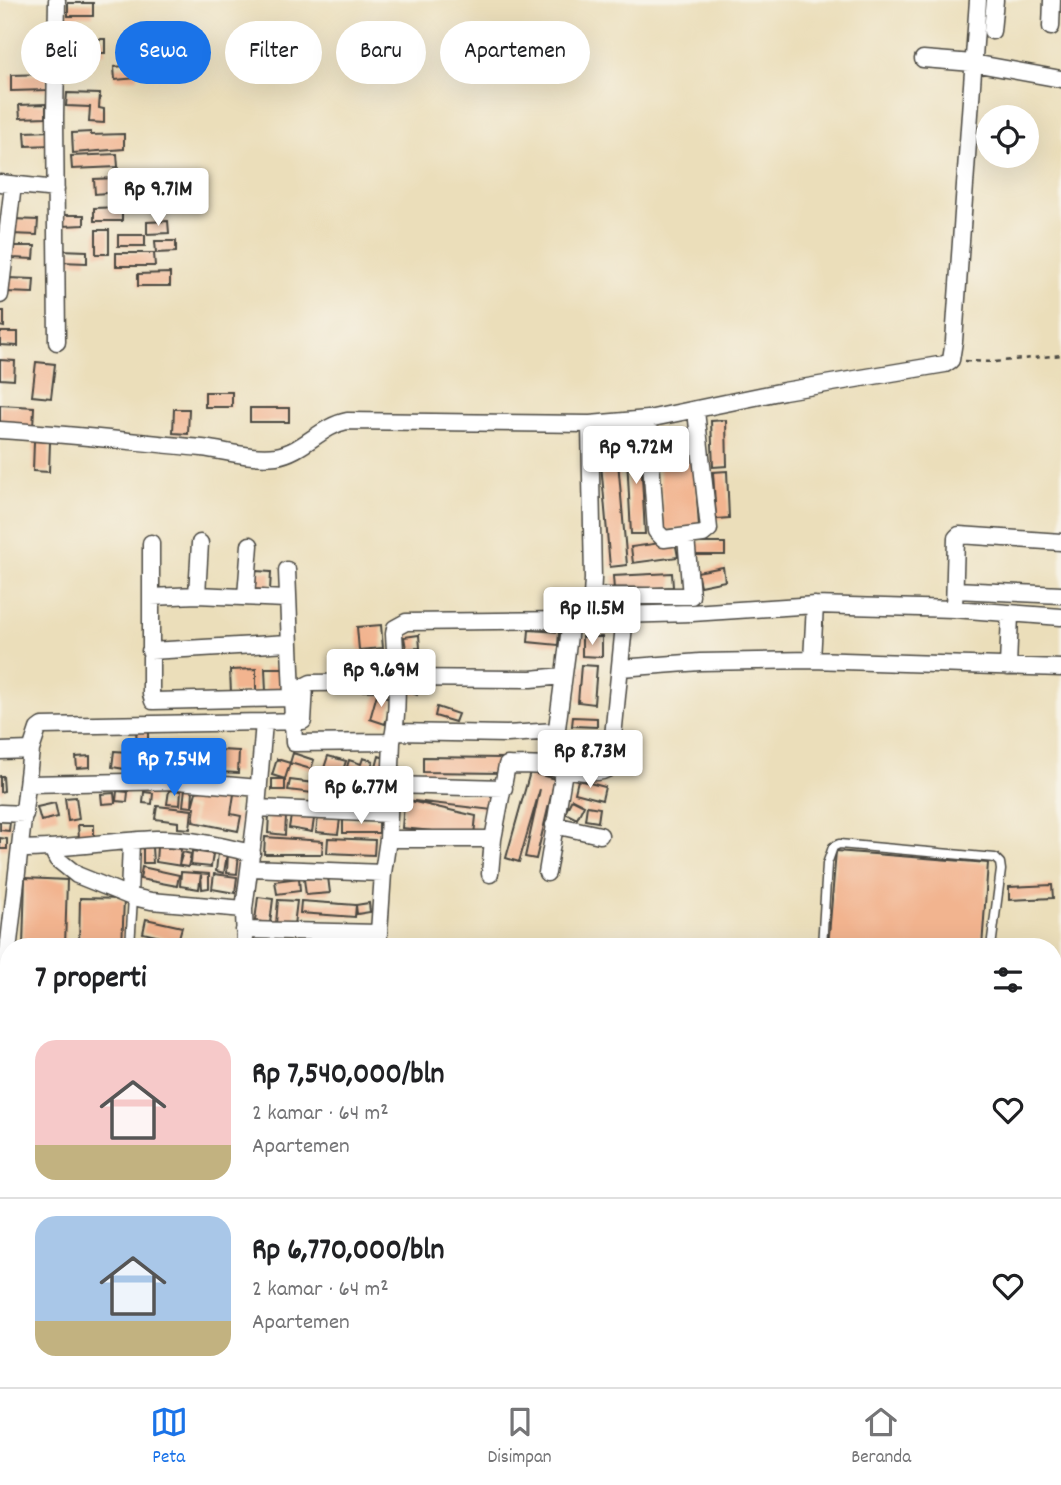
<!DOCTYPE html>
<html lang="id">
<head>
<meta charset="utf-8">
<style>
  body { margin:0; font-family:Dekko,sans-serif; background:#f6f6f6; color:#202124; height:100vh; display:flex; flex-direction:column; font-size:26px; white-space:nowrap }
  * { box-sizing:border-box; margin:0 }
  p { font-size:23px; color:#757577 }
  .icon { flex:none; width:38px; height:38px; fill:none; stroke:currentColor; stroke-width:2; stroke-linecap:round; stroke-linejoin:round }
  .map { position:relative; flex:1; overflow:hidden }
  .side { position:absolute; left:0px; top:938px; width:1062px; height:450px; display:flex; flex-direction:column; background:#fff; border-radius:28px 28px 0 0; box-shadow:0 7px 28px #0002 }
  .side>* { flex:none }
  .hud { position:absolute; left:21px; top:21px; width:700px; height:63px; display:flex; gap:14px }
  .buttons { position:absolute; left:976px; top:105px; display:grid; gap:14px }
  .buttons a { display:grid; place-items:center; width:63px; height:63px; border-radius:50%; background:#fff; box-shadow:0 7px 28px #0002; font-size:35px }
  .price { position:absolute; translate:-50% -60px; padding:0 16px; border-radius:7px; background:#fff; color:#222; font-size:23px; line-height:46px; filter:drop-shadow(0 2px 4px #0008) }
  .price::after { content:''; position:absolute; left:50%; top:42px; width:21px; height:16px; margin-left:-10px; background:inherit; clip-path:polygon(0 0,100% 0,50% 100%) }
  .price.selected { background:#1a73e8; color:#fff }
  ul { padding:0; list-style:none }
  li { display:flex; align-items:center; gap:21px; height:175px; padding:0 35px }
  li+li { border-top:2px solid #e0e0e0 }
  li span { display:grid; place-items:center; flex:none; width:196px; height:140px; border-radius:21px; color:#555 }
  li>.icon { margin-inline-start:auto }
  span .icon { width:84px; height:84px; fill:#fffc; stroke-width:1 }
  li b { font-size:30px }
  h2 { display:flex; justify-content:space-between; align-items:center; height:84px; padding:0 35px; font-size:30px }
  .tag { padding:0 24px; border-radius:32px; background:#fff; box-shadow:0 7px 28px #0002; font-size:24px; line-height:63px }
  .tag.selected { background:#1a73e8; color:#fff }
  .dock { display:flex; justify-content:space-around; align-items:center; height:98px; border-top:2px solid #e0e0e0; background:#fff; font-size:19px; color:#757577 }
  .dock a { display:grid; justify-items:center; gap:4px }
  .dock .selected { color:#1a73e8 }
  .map>svg:first-child { display:block }
  .building { fill:#f2b48f }
  .lines { fill:none; stroke-linecap:round; stroke-linejoin:round }
  .service-casing { stroke:#484640; stroke-width:11 }
  .minor-casing { stroke:#484640; stroke-width:19 }
  .path { stroke:#484640; stroke-width:2.5; stroke-dasharray:5 5; stroke-linecap:butt }
  .service { stroke:#fff; stroke-width:8 }
  .minor { stroke:#fff; stroke-width:16 }
</style>
</head>
<body>
<div class="map">
<svg width="1061" height="1387" viewBox="0 0 1061 1387">
  <rect width="100%" height="100%" fill="#f7f3e8"/>
  <filter id="ink" filterUnits="userSpaceOnUse"><feTurbulence type="fractalNoise" baseFrequency=".0143" numOctaves="2"/><feDisplacementMap in="SourceGraphic" scale="14" xChannelSelector="R" yChannelSelector="G"/><feConvolveMatrix kernelMatrix="1 2 1 2 8 2 1 2 1" color-interpolation-filters="sRGB"/></filter>
  <filter id="wash" filterUnits="userSpaceOnUse"><feTurbulence type="fractalNoise" baseFrequency=".00686" numOctaves="4" result="noise"/><feDisplacementMap in="SourceGraphic" scale="28" xChannelSelector="R" yChannelSelector="G"/><feGaussianBlur stdDeviation="1.57" result="paint"/><feColorMatrix in="noise" values="0 0 0 0 0 0 0 0 0 0 0 0 0 0 0 0 0 1.4 0 .05"/><feComposite in="paint" operator="in"/></filter>
  <g filter="url(#wash)">
    <rect width="100%" height="100%" fill="#ebdeba"/>
    <g id="blocks">
      <path class="building" d="M 68,3 L 93,3 L 93,16 L 68,16 Z
        M 67,39 L 105,39 L 105,53 L 67,53 Z
        M 136,65 L 137,78 L 115,80 L 114,67 Z
        M 47,74 L 47,90 L 11,91 L 11,75 Z
        M 67,93 L 100,94 L 99,108 L 104,109 L 104,123 L 89,122 L 90,107 L 66,106 Z
        M 46,104 L 46,117 L 20,118 L 19,105 Z
        M 53,131 L 53,145 L 26,146 L 25,132 Z
        M 91,132 L 91,135 L 124,134 L 124,149 L 73,153 L 72,133 Z
        M 117,154 L 118,167 L 72,169 L 71,156 Z
        M 116,178 L 117,192 L 95,194 L 94,179 Z
        M 122,207 L 122,221 L 94,221 L 94,208 Z
        M 63,215 L 84,215 L 84,225 L 63,226 Z
        M 12,219 L 38,220 L 37,235 L 11,234 Z
        M 168,221 L 169,233 L 147,234 L 147,222 Z
        M 96,230 L 109,230 L 109,254 L 96,254 Z
        M 118,235 L 145,235 L 145,246 L 118,246 Z
        M 155,241 L 176,241 L 176,252 L 156,253 Z
        M 11,246 L 35,246 L 34,259 L 11,258 Z
        M 60,250 L 87,251 L 87,263 L 60,262 Z
        M 116,253 L 154,253 L 155,266 L 116,266 Z
        M 170,273 L 170,286 L 138,286 L 138,274 Z
        M 7,278 L 34,279 L 33,293 L 6,292 Z
        M 0,311 L 4,311 L 4,327 L 0,326 Z
        M 0,332 L 18,332 L 18,346 L 0,345 Z
        M 0,360 L 15,361 L 14,380 L 0,379 Z
        M 36,362 L 55,364 L 51,398 L 32,396 Z
        M 205,392 L 232,392 L 232,407 L 205,407 Z
        M 0,405 L 34,407 L 33,429 L 0,427 Z
        M 250,408 L 289,408 L 289,422 L 250,422 Z
        M 174,409 L 189,409 L 188,434 L 173,433 Z
        M 726,420 L 727,466 L 713,467 L 711,421 Z
        M 693,431 L 699,528 L 664,530 L 657,434 Z
        M 616,438 L 627,565 L 610,567 L 599,440 Z
        M 626,438 L 640,438 L 645,534 L 631,534 Z
        M 34,441 L 50,442 L 49,472 L 33,471 Z
        M 727,471 L 729,518 L 716,519 L 713,472 Z
        M 675,541 L 678,557 L 633,563 L 631,547 Z
        M 692,543 L 725,543 L 725,555 L 692,555 Z
        M 723,567 L 725,581 L 700,586 L 697,572 Z
        M 256,571 L 271,572 L 270,590 L 255,589 Z
        M 672,573 L 673,587 L 614,590 L 613,576 Z
        M 381,625 L 383,648 L 359,650 L 357,627 Z
        M 529,630 L 559,632 L 558,645 L 528,642 Z
        M 419,635 L 420,648 L 406,649 L 404,637 Z
        M 582,637 L 602,637 L 602,657 L 582,656 Z
        M 581,665 L 597,666 L 594,704 L 578,702 Z
        M 265,668 L 284,668 L 284,691 L 266,692 Z
        M 256,669 L 256,692 L 231,693 L 230,670 Z
        M 409,684 L 419,688 L 417,695 L 407,691 Z
        M 377,694 L 393,699 L 385,724 L 370,719 Z
        M 437,707 L 458,714 L 455,722 L 435,716 Z
        M 573,717 L 597,718 L 597,727 L 572,726 Z
        M 148,725 L 148,749 L 137,750 L 136,726 Z
        M 599,735 L 613,739 L 608,759 L 594,756 Z
        M 573,737 L 592,740 L 588,761 L 569,758 Z
        M 200,749 L 239,751 L 238,773 L 200,771 Z
        M 114,751 L 127,752 L 125,769 L 112,767 Z
        M 130,753 L 159,756 L 158,770 L 129,767 Z
        M 293,753 L 314,760 L 311,769 L 290,763 Z
        M 90,756 L 90,767 L 77,768 L 76,757 Z
        M 328,756 L 346,761 L 342,773 L 334,770 L 332,774 L 323,771 Z
        M 379,756 L 388,759 L 384,773 L 375,771 Z
        M 423,757 L 503,758 L 503,773 L 423,772 Z
        M 363,758 L 373,761 L 369,774 L 347,767 L 349,760 L 361,764 Z
        M 277,759 L 290,763 L 285,779 L 272,775 Z
        M 530,772 L 555,779 L 536,859 L 525,857 L 540,789 L 519,862 L 506,858 Z
        M 0,776 L 3,776 L 4,791 L 0,792 Z
        M 272,779 L 285,779 L 285,790 L 272,790 Z
        M 290,780 L 314,783 L 314,780 L 343,781 L 343,791 L 313,790 L 312,793 L 288,790 Z
        M 578,780 L 605,787 L 602,800 L 575,793 Z
        M 185,788 L 193,789 L 192,807 L 183,806 Z
        M 169,790 L 181,791 L 180,805 L 167,804 Z
        M 207,790 L 234,794 L 231,814 L 241,816 L 238,831 L 193,822 L 195,807 L 192,807 L 196,792 Z
        M 117,791 L 128,792 L 127,802 L 116,801 Z
        M 144,792 L 153,793 L 152,804 L 143,803 Z
        M 114,793 L 115,803 L 102,804 L 101,794 Z
        M 405,793 L 493,796 L 492,810 L 406,800 L 476,816 L 474,835 L 402,828 Z
        M 76,797 L 79,819 L 68,821 L 65,798 Z
        M 572,799 L 584,805 L 577,819 L 565,813 Z
        M 55,803 L 58,817 L 41,821 L 37,807 Z
        M 157,806 L 192,810 L 190,829 L 178,828 L 178,822 L 155,819 Z
        M 587,806 L 600,808 L 598,822 L 585,820 Z
        M 269,814 L 286,816 L 285,835 L 268,833 Z
        M 291,816 L 314,819 L 312,832 L 289,828 Z
        M 318,817 L 340,819 L 338,834 L 316,832 Z
        M 343,819 L 379,819 L 379,833 L 343,833 Z
        M 0,821 L 10,822 L 9,831 L 0,830 Z
        M 78,825 L 94,825 L 94,837 L 79,838 Z
        M 265,837 L 323,841 L 322,854 L 264,854 Z
        M 0,838 L 7,839 L 7,849 L 0,849 Z
        M 328,838 L 375,840 L 374,855 L 327,853 Z
        M 143,847 L 152,847 L 153,863 L 143,863 Z
        M 157,847 L 181,849 L 179,865 L 183,852 L 191,854 L 188,867 L 156,862 Z
        M 192,851 L 213,854 L 211,867 L 191,865 Z
        M 836,851 L 988,863 L 982,947 L 828,947 Z
        M 228,852 L 239,853 L 237,874 L 227,873 Z
        M 218,853 L 227,854 L 224,873 L 216,871 Z
        M 142,867 L 179,875 L 177,886 L 140,879 Z
        M 181,872 L 209,874 L 209,888 L 202,889 L 201,874 L 199,889 L 180,886 Z
        M 214,874 L 237,877 L 235,893 L 212,889 Z
        M 328,877 L 330,893 L 306,895 L 304,879 Z
        M 25,878 L 67,880 L 65,947 L 23,947 Z
        M 299,878 L 300,891 L 277,894 L 275,881 Z
        M 1052,885 L 1053,898 L 1009,900 L 1009,887 Z
        M 258,897 L 273,899 L 270,923 L 255,921 Z
        M 80,898 L 124,899 L 122,947 L 79,947 Z
        M 278,900 L 297,901 L 294,925 L 276,924 Z
        M 301,901 L 356,905 L 369,903 L 370,912 L 357,914 L 356,905 L 355,917 L 300,913 Z
        M 146,919 L 182,927 L 178,941 L 143,933 Z
        M 1061,1126 L 1061,1140 L 1054,1140 L 1054,1127 Z
        M 1054,1179 L 1061,1179 L 1061,1387 L 1051,1387 L 1050,1379 L 1054,1379 Z
        M 586,1379 L 663,1379 L 664,1387 L 587,1387 Z
        M 693,1379 L 1006,1379 L 1007,1387 L 694,1387 Z"/>
    </g>
  </g>
  <g filter="url(#ink)">
    <use href="#blocks" fill-opacity="0" stroke="#484640" stroke-width="2"/>
    <g class="lines">
      <defs>
        <path id="service" d="M 130,947 L 133,897
          M 151,947 L 151,940
          M 822,947 L 827,864 L 833,847 L 839,844 L 995,858 L 1000,863 L 1001,870 L 991,947
          M 1054,1154 L 1061,1154
          M 383,1379 L 459,1387
          M 487,1379 L 487,1387
          M 566,1379 L 567,1387
          M 679,1379 L 680,1387
          M 1018,1379 L 1019,1387
          M 250,1387 L 251,1379"/>
        <path id="minor" d="M 57,0 L 55,117 L 57,342
          M 1051,27 L 1052,0
          M 992,31 L 995,0
          M 923,59 L 973,63 L 1061,79
          M 0,183 L 56,189
          M 0,295 L 13,185
          M 648,419 L 656,531 L 664,539 L 703,534 L 709,529 L 696,411
          M 0,430 C 67,434 135,442 202,448 C 227,451 251,459 276,456 C 303,452 321,426 347,421 L 590,424 L 648,419 L 784,391 L 945,364 L 951,360 L 954,341 L 978,0
          M 151,543 L 151,694 L 153,701 L 292,698
          M 287,570 L 293,721 L 303,720
          M 955,590 L 1061,595
          M 197,595 L 200,543
          M 246,596 L 250,545
          M 592,596 L 691,596 L 686,537
          M 151,597 L 197,595 L 286,599
          M 954,609 L 956,538 L 959,535 L 1061,542
          M 579,616 L 592,596 L 593,579 L 590,424
          M 150,651 L 288,643
          M 812,660 L 815,605
          M 1008,667 L 1010,614
          M 621,668 L 700,662 L 812,660 L 1061,668
          M 396,678 L 531,679 L 563,676
          M 303,721 L 305,686 L 311,683 L 396,682
          M 264,722 L 293,721 L 294,743 L 392,742
          M 395,732 L 507,734 L 556,731
          M 0,751 L 31,750
          M 552,767 L 571,620
          M 28,784 L 178,781 L 259,788
          M 392,785 L 504,788
          M 257,808 L 388,814
          M 0,813 L 25,814
          M 554,825 L 600,835
          M 388,839 L 493,839
          M 21,849 C 66,849 111,841 156,839 C 188,838 221,846 252,853
          M 52,849 L 57,859 L 77,875 L 129,896 L 151,901 L 244,909
          M 250,868 L 383,873
          M 547,873 L 564,771
          M 490,874 L 493,839 L 507,765 C 521,766 537,764 551,767 C 566,769 598,778 610,767 L 625,615
          M 129,896 L 131,842
          M 244,930 L 379,933
          M 378,947 L 383,873 L 388,839 L 392,742 C 400,708 396,669 394,634 L 395,628 L 406,622 L 571,620 L 579,616 L 692,613 L 815,605 L 954,609 L 1061,617
          M 0,992 L 4,986 L 31,750 L 38,729 L 42,726 L 264,722 L 257,808 L 244,909 L 245,947
          M 1054,1110 L 1061,1109
          M 0,1188 L 9,1187"/>
      </defs>
      <use href="#service" class="service-casing"/>
      <use href="#minor" class="minor-casing"/>
      <path class="path" d="M 965,361 L 994,362 L 1061,355"/>
      <use href="#service" class="service"/>
      <use href="#minor" class="minor"/>
    </g>
  </g>
</svg>
<div class="buttons">
<a><svg class="icon" aria-label="locate" viewBox="0 0 24 24"><circle cx="12" cy="12" r="6"/><path d="M12 2v4M12 18v4M2 12h4M18 12h4"/></svg></a>
</div>
<b class="price" style="left:158px;top:228px">Rp 9.71M</b>
<b class="price" style="left:636px;top:486px">Rp 9.72M</b>
<b class="price" style="left:592px;top:647px">Rp 11.5M</b>
<b class="price" style="left:381px;top:709px">Rp 9.69M</b>
<b class="price" style="left:590px;top:790px">Rp 8.73M</b>
<b class="price selected" style="left:174px;top:798px">Rp 7.54M</b>
<b class="price" style="left:361px;top:826px">Rp 6.77M</b>
<div class="hud">
<a class="tag">Beli</a>
<a class="tag selected">Sewa</a>
<a class="tag">Filter</a>
<a class="tag">Baru</a>
<a class="tag">Apartemen</a>
</div>
<section class="side">
<h2>7 properti<svg class="icon" aria-label="filters" viewBox="0 0 24 24"><path d="M4 7h16M4 17h16"/><circle cx="9" cy="7" r="2"/><circle cx="15" cy="17" r="2"/></svg></h2>
<ul>
<li><span style="background:linear-gradient(#f6c9c9 75%,#c2b280 0)"><svg class="icon" aria-label="home" viewBox="0 0 24 24"><path d="M3 11l9-7 9 7M6 9v11h12V9"/></svg></span><div><b>Rp 7,540,000/bln</b><p>2 kamar · 64 m²</p><p>Apartemen</p></div><svg class="icon" aria-label="heart" viewBox="0 0 24 24"><path d="M12 20l-8-8c-3-5 5-10 8-4 3-6 11-1 8 4z"/></svg></li>
<li><span style="background:linear-gradient(#a9c7e8 75%,#c2b280 0)"><svg class="icon" aria-label="home" viewBox="0 0 24 24"><path d="M3 11l9-7 9 7M6 9v11h12V9"/></svg></span><div><b>Rp 6,770,000/bln</b><p>2 kamar · 64 m²</p><p>Apartemen</p></div><svg class="icon" aria-label="heart" viewBox="0 0 24 24"><path d="M12 20l-8-8c-3-5 5-10 8-4 3-6 11-1 8 4z"/></svg></li>
</ul>
</section>
</div>
<nav class="dock">
<a class="selected"><svg class="icon" aria-label="map" viewBox="0 0 24 24"><path d="M3 6l6-2 6 2 6-2v14l-6 2-6-2-6 2zM9 4v14M15 6v14"/></svg>Peta</a>
<a><svg class="icon" aria-label="saved" viewBox="0 0 24 24"><path d="M7 4h10v16l-5-4-5 4z"/></svg>Disimpan</a>
<a><svg class="icon" aria-label="home" viewBox="0 0 24 24"><path d="M3 11l9-7 9 7M6 9v11h12V9"/></svg>Beranda</a>
</nav>
</body>
</html>
